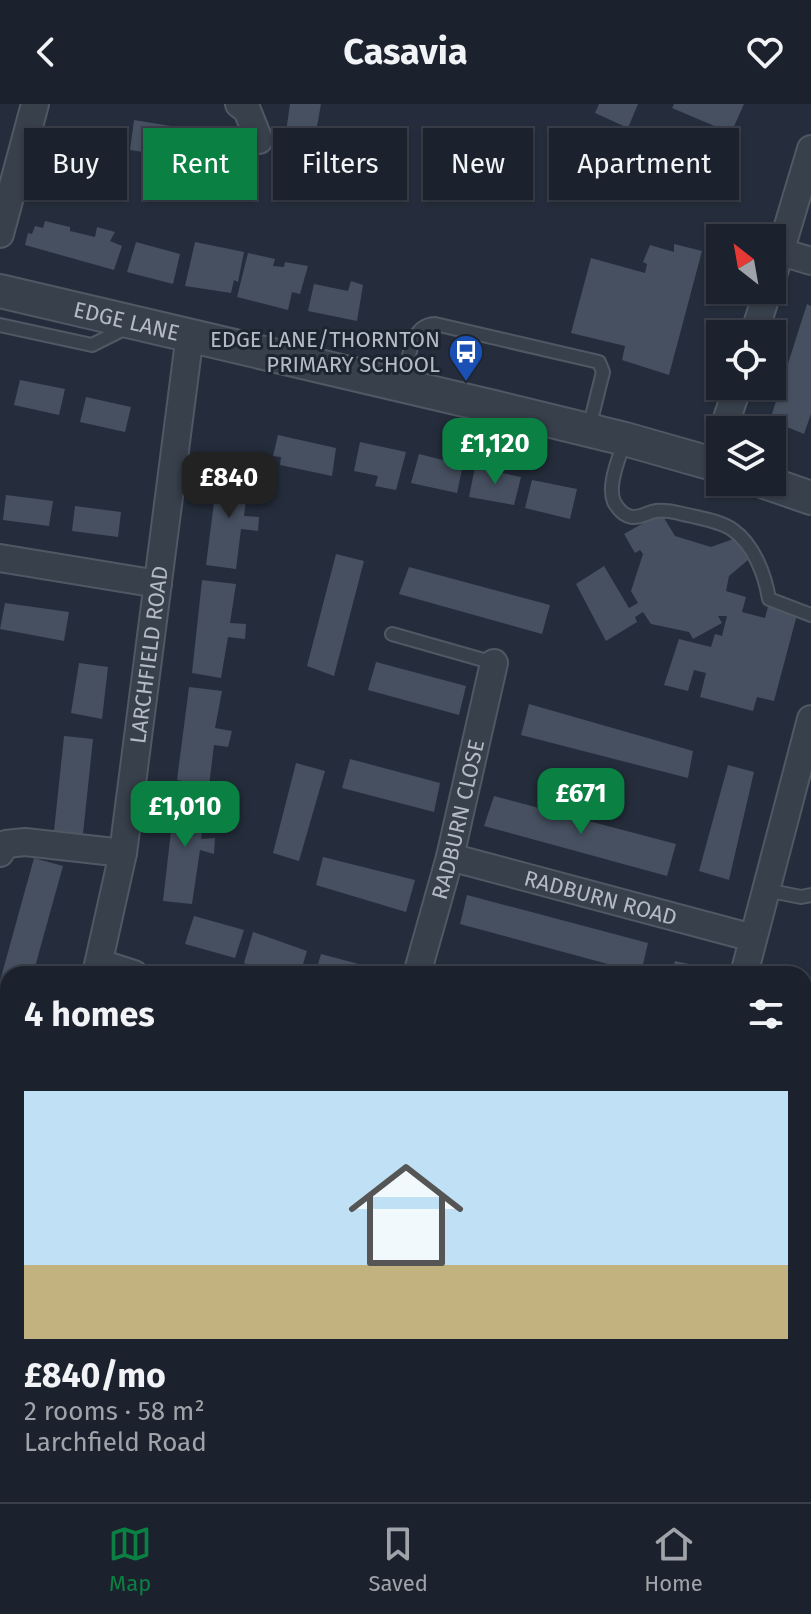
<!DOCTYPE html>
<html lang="en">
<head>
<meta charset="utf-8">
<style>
  body { margin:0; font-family:"Fira Sans",sans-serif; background:#252a35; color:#f1f3f6; height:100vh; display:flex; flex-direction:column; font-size:30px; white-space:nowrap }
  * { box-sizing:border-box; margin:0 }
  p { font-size:26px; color:#a0a4aa }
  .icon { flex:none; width:44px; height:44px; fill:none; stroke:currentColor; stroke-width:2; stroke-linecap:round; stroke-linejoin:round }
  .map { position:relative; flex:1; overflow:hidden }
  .drawer { position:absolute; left:0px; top:862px; width:812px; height:536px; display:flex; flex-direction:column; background:#1c222d; border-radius:24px 24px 0 0; box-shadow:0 2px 6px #0004,0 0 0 2px #3a3f49 }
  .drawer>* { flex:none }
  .guide { position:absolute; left:24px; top:24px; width:764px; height:72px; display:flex; gap:16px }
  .needle { width:52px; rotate:329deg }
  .tools { position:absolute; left:706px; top:120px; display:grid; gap:16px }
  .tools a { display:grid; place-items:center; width:80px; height:80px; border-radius:0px; background:#1c222d; box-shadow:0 2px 6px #0004,0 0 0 2px #3a3f49; font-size:40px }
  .price { position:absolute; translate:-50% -68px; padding:0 18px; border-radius:16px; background:#0b8043; color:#fff; font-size:26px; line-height:52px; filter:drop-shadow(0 2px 4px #0008) }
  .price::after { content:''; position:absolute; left:50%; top:48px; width:24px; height:18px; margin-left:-12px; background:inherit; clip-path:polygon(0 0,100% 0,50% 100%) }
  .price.current { background:#222; color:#fff }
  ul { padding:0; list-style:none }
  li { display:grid; align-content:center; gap:16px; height:424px; padding:0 24px }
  li span { display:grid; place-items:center; height:248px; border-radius:0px; color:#555 }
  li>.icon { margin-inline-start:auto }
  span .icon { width:144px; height:144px; fill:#fffc; stroke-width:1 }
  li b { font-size:34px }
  h2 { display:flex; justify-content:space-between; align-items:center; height:96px; padding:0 24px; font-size:34px }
  .chip { padding:0 28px; border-radius:0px; background:#1c222d; box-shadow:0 2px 6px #0004,0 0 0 2px #3a3f49; font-size:28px; line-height:72px }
  .chip.current { background:#0b8043; color:#fff }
  header { display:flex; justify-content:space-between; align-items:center; height:104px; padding:0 24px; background:#1c222d; font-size:36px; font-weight:700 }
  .tabs { display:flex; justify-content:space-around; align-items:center; height:112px; border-top:2px solid #3a3f49; background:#1c222d; font-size:22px; color:#a0a4aa }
  .tabs a { display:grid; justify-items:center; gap:4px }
  .tabs .current { color:#0b8043 }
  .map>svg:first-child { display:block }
  .building { fill:#465060 }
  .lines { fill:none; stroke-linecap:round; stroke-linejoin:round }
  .service-casing { stroke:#505864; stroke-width:16 }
  .minor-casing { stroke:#505864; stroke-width:30 }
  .tertiary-casing { stroke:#505864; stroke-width:36 }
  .service { stroke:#38404c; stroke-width:12 }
  .minor { stroke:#38404c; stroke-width:26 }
  .tertiary { stroke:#38404c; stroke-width:32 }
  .labels { text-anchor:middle; stroke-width:6; stroke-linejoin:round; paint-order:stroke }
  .street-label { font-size:22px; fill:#b4bbc7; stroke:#1d2531 }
  .poi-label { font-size:22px; fill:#b4bbc7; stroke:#1d2531; text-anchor:end }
</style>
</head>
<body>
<header><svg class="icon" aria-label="back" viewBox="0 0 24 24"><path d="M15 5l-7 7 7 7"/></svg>Casavia<svg class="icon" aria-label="heart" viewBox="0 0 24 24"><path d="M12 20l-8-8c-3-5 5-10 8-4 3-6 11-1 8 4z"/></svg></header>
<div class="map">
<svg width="811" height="1398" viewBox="0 0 811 1398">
  <rect width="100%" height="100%" fill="#252d3c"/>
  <path class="building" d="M 290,0 L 321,0 L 315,34 L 286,28 Z
    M 599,0 L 638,0 L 628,24 L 595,9 Z
    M 674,0 L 744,0 L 731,29 L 672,4 Z
    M 134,16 L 232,32 L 229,61 L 130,46 Z
    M 64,26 L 89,33 L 75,85 L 51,75 Z
    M 45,117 L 70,123 L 70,127 L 95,133 L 97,123 L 115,128 L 110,137 L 122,142 L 114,166 L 25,141 L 28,129 L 32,130 L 35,122 L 43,124 Z
    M 136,138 L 180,150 L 173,180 L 127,168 Z
    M 195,138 L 244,148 L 238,178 L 234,176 L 231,189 L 185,182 Z
    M 674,140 L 702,147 L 669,271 L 622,256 L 625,242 L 571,229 L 591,154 L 645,169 L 647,160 L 643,158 L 650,141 L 674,148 Z
    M 248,149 L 275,155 L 273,162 L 284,163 L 285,158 L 308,162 L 300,190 L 292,188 L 288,206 L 237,193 Z
    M 351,177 L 363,181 L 357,217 L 308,207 L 314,180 L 348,187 Z
    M 807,200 L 811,202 L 811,310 L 804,330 L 770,316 Z
    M 20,276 L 65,285 L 59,311 L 14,301 Z
    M 86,293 L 131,303 L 125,328 L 80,318 Z
    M 278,331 L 336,344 L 332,372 L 280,361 L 281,353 L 273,352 Z
    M 360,338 L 406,348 L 396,386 L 375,382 L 378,372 L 354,367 Z
    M 419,350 L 463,361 L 457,389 L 411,379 Z
    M 475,363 L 521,373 L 514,401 L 469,393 Z
    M 218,367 L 249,372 L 244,412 L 259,413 L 258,427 L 241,425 L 236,465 L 206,461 Z
    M 532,376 L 577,385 L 570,415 L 525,404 Z
    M 6,391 L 53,397 L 49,422 L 3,416 Z
    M 75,402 L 121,408 L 118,433 L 72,427 Z
    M 661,409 L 675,432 L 711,443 L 736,434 L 748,456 L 729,472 L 726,487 L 746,493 L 742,508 L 765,514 L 769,499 L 798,507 L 774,597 L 757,593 L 753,607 L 700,593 L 706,569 L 694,566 L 688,587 L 664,581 L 679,535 L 711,543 L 715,530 L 722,532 L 727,512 L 718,512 L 722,519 L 693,535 L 689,528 L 651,520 L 643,508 L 635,513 L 637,518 L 606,537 L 576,480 L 604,462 L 629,504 L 638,499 L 631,487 L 643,450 L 640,446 L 635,449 L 624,430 Z
    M 336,450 L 364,457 L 334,572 L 307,562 Z
    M 409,463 L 550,501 L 542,530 L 399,490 Z
    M 202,476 L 236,480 L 230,519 L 246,520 L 245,535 L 228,533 L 221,574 L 192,569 Z
    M 5,499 L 69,508 L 64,537 L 0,525 Z
    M 376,558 L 466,582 L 459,611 L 368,586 Z
    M 79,559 L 108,563 L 102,615 L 71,609 Z
    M 189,583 L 222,587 L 215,624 L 232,627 L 228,643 L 214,641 L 209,682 L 177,676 Z
    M 529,600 L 693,647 L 688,674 L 521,631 Z
    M 64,632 L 93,635 L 83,730 L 54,727 Z
    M 350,655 L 440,679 L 434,708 L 342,684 Z
    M 296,659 L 325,667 L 299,757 L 273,749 Z
    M 728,661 L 754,668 L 729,776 L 699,767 Z
    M 175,692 L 205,695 L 201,735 L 215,734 L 214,750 L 200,746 L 192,800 L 163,797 Z
    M 494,692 L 676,740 L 667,772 L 484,722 Z
    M 323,753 L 415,776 L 406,808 L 316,781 Z
    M 34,754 L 63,762 L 33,870 L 8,870 L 8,922 L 0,920 L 0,877 Z
    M 467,791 L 648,839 L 641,869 L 460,820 Z
    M 194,812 L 244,826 L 235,854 L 185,840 Z
    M 253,828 L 307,847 L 300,870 L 277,870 L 244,859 Z
    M 321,850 L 366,862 L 363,870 L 315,870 Z
    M 675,857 L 704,863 L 702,870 L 671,870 Z
    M 0,968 L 8,971 L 8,995 L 0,1015 Z
    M 804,1072 L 811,1074 L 811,1105 L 804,1103 Z
    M 804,1181 L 811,1183 L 811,1212 L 804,1210 Z
    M 7,1267 L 8,1267 L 8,1302 L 0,1299 Z
    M 804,1294 L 811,1296 L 811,1324 L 804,1322 Z
    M 303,1390 L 332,1390 L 330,1398 L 301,1398 Z
    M 411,1390 L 439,1390 L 437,1398 L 409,1398 Z
    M 685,1390 L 737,1390 L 735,1398 L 713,1398 Z"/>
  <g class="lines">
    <defs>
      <path id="service" d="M 0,221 L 92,241 L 126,224
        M 404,282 C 408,261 408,221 435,220 L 599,258 L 603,268 L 589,324
        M 624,338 C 619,355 607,381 614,398 C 618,405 624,412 632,413 C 641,414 648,408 656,407 C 668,405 681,410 692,412 C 705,415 722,418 733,426 C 754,441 765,471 769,495 L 811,511
        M 392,530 L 494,559
        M 766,786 L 801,793 L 811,791"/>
      <g id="minor">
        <path d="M 239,0 L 247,6 L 259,36"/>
        <path d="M 0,130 L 35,0"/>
        <path d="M 781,148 L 811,157"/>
        <path d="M 772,175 L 811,45"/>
        <path d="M 754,230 L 768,186"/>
        <path d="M 723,326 L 738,282"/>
        <path d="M 0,454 L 158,480"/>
        <path d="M 0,749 L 6,740 L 25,738 L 123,749"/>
        <path id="s1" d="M 450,753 L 753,834"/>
        <path d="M 100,859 L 134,870"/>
        <path id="s2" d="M 96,870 L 123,749 L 190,230"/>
        <path id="s3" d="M 417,870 L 450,753 L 494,559"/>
        <path d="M 744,870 L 811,615"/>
        <path d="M 0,950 L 8,953"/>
        <path d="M 0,1120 L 8,1100"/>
        <path d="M 804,1137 L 811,1139"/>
        <path d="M 0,1232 L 8,1234"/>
        <path d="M 367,1398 L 369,1390"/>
        <path d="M 783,1398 L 786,1390"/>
      </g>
      <g id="tertiary">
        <path id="s4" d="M 0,187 L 494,303 L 625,335 L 720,362"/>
        <path d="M 765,378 L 811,394"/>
      </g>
    </defs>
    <use href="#service" class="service-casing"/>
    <use href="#minor" class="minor-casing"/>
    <use href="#tertiary" class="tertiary-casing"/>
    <use href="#service" class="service"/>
    <use href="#minor" class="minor"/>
    <use href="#tertiary" class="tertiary"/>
  </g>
  <defs>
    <symbol id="bus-pin" viewBox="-11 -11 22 30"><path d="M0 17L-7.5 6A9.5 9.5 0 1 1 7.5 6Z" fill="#1a4fb4" stroke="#1d2531"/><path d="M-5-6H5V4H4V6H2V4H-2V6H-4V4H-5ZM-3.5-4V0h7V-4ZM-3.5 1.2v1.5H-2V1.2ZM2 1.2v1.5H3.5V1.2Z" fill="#fff"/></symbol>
  </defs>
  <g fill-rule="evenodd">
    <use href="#bus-pin" x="446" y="228" width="40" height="54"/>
  </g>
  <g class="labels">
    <g class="street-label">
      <text dy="8" stroke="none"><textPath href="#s4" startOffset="130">EDGE LANE</textPath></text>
      <text dy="8" stroke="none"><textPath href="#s2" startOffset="324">LARCHFIELD ROAD</textPath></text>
      <text dy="8" stroke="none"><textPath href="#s3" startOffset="160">RADBURN CLOSE</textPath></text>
      <text dy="8" stroke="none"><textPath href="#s1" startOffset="156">RADBURN ROAD</textPath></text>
    </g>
    <g class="poi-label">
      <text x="440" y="243">EDGE LANE/THORNTON<tspan x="440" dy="25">PRIMARY SCHOOL</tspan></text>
    </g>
  </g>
</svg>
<div class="tools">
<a><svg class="needle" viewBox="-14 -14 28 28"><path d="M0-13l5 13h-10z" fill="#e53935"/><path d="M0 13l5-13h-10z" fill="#a0a4aa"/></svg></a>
<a><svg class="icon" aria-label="locate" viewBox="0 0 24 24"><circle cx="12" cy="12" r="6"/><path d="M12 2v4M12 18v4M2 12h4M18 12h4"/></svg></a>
<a><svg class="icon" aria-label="layers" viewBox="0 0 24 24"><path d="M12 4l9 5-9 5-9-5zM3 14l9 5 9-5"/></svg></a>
</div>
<b class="price" style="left:495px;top:382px">£1,120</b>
<b class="price current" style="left:229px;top:416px">£840</b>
<b class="price" style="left:581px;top:732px">£671</b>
<b class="price" style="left:185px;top:745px">£1,010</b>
<div class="guide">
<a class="chip">Buy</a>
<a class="chip current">Rent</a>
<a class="chip">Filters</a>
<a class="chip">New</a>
<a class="chip">Apartment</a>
</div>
<section class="drawer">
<h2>4 homes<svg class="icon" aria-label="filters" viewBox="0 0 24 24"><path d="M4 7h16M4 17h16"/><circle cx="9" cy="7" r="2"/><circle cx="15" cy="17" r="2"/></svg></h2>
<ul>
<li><span style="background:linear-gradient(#bfe0f5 70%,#c2b280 0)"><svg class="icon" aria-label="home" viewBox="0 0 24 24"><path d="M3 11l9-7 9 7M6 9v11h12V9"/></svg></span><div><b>£840/mo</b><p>2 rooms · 58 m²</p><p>Larchfield Road</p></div></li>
</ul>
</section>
</div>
<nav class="tabs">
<a class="current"><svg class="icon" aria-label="map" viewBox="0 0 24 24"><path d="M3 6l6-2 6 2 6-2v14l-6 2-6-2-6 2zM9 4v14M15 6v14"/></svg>Map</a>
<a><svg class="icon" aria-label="saved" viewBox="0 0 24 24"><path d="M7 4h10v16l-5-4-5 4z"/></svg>Saved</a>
<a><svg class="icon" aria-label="home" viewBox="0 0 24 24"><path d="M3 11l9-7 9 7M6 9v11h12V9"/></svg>Home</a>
</nav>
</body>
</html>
